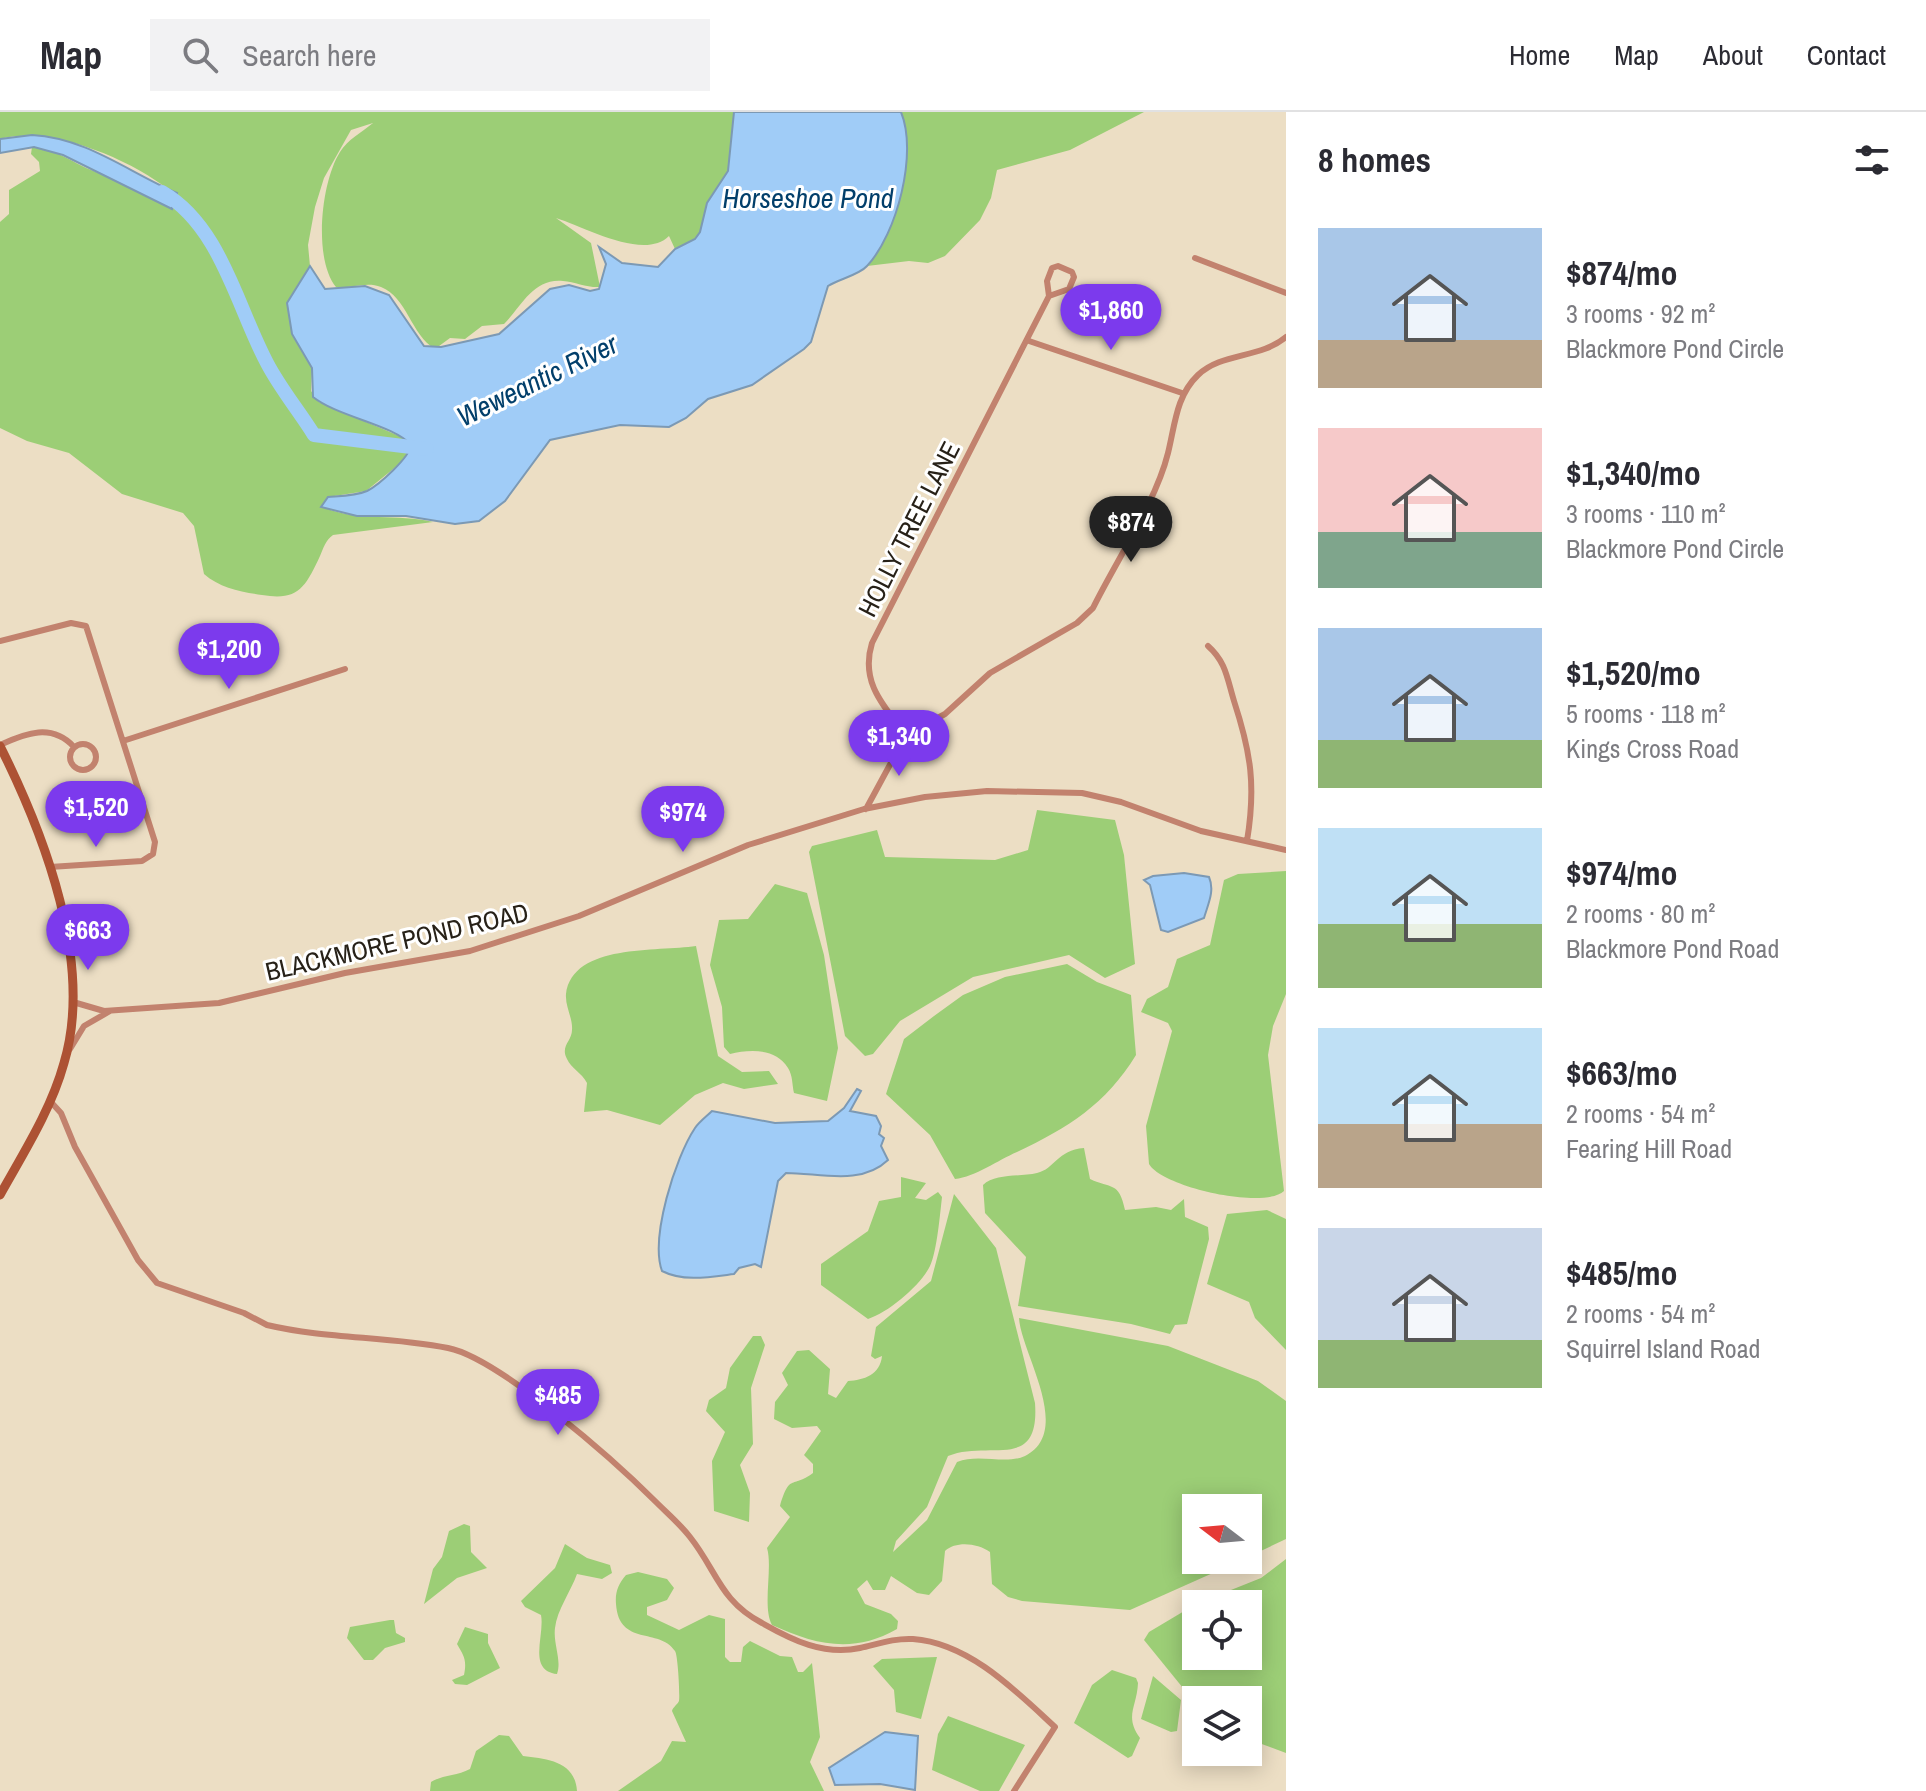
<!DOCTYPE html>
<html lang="en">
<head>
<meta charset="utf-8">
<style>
  body { margin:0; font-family:"Archivo Narrow",sans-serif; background:#f2f2f3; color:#2b2b33; height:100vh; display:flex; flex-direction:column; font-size:30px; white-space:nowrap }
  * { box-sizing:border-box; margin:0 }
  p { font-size:26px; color:#7c7c81 }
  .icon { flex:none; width:44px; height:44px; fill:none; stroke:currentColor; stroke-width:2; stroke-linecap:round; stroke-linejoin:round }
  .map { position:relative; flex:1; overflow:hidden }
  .panel { display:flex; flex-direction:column; background:#fff; width:640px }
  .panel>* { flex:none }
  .needle { width:52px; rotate:286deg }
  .fabs { position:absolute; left:1182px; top:1382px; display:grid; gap:16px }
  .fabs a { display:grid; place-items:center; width:80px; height:80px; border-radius:0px; background:#fff; box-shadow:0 4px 20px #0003; font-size:40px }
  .price { position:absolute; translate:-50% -68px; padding:0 18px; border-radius:28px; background:#7c3aed; color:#fff; font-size:26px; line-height:52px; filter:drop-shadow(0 2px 4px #0008) }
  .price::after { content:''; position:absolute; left:50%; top:48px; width:24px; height:18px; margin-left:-12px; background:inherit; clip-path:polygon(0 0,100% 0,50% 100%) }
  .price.current { background:#222; color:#fff }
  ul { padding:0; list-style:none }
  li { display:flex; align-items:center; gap:24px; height:200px; padding:0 32px }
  li span { display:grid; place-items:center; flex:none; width:224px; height:160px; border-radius:0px; color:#555 }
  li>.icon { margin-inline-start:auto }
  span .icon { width:96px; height:96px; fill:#fffc; stroke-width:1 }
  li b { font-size:34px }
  h2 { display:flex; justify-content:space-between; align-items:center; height:96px; padding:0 32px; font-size:34px }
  header { display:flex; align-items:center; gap:48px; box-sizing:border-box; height:112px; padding:0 40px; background:#fff; border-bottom:2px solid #e1e1e2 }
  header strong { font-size:38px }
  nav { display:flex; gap:44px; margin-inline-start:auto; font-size:28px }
  .search { width:560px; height:72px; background:#f2f2f3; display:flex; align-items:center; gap:20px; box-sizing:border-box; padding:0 28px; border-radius:0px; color:#7c7c81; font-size:30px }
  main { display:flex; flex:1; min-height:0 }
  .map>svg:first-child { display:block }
  .green { fill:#9cce76 }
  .water { fill:#a0ccf7; stroke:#7c99b4; stroke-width:2 }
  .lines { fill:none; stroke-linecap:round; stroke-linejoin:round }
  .river { stroke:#a0ccf7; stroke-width:14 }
  .street { stroke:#c2826e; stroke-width:6 }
  .secondary { stroke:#ad5234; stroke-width:9 }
  .labels { text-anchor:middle; stroke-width:6; stroke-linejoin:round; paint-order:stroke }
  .street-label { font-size:26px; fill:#272118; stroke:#fff }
  .water-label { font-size:28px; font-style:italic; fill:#023f6b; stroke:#fff }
</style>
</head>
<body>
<header>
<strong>Map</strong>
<div class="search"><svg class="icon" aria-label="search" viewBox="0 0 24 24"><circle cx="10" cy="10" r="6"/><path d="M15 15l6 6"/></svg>Search here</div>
<nav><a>Home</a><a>Map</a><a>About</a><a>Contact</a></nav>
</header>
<main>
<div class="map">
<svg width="1286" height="1679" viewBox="0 0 1286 1679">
  <rect width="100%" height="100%" fill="#ecdec4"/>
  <path class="green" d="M 0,0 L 734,0 L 728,59 L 707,91 L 700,120 L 695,127 L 675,137 L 669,124 C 644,149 585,115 556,106 L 591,131 L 600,175 C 588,176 575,170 563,169 C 533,166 522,194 504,212 L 482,214 L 465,227 L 450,226 L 435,237 C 411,223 407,185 381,175 C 366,169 351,177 336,175 C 313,147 321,70 340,40 C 348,27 361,21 373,11 L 351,18 L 324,66 L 315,95 L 308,133 L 310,154 L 287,191 L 292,222 L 312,256 L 311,279 L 319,290 L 404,326 L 411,333 L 410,339 L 408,345 L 366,379 L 328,385 L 321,394 C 356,411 396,401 433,410 L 333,423 C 325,429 324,435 320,444 C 305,476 298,489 262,483 C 241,480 220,476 204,462 L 194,414 L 183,401 L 122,382 L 69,341 L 27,329 L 0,316 L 0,110 L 9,102 L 9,78 L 40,59 L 39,50 L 31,42 L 32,35 C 55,36 71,50 91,58 C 120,69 145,82 172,96 L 169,78 C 130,47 50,13 0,27 Z
    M 901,0 L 1144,0 L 1070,38 L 997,58 L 991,86 L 980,108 L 945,144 L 928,151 L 909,149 L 867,154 C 891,116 919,43 901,0 Z
    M 1037,698 L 1115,708 L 1124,743 L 1135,852 L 1105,866 L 1069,843 L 973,865 L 900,909 L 873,942 L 865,944 L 845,924 L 809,740 L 812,734 L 877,718 L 885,745 L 995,748 L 1028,738 Z
    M 1286,759 L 1286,882 L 1273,914 L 1268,943 L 1284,1079 C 1264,1098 1162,1075 1149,1052 L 1146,1014 L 1172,919 L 1168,911 L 1141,900 L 1147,887 L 1168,875 L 1177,847 L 1210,833 L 1224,768 L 1238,762 Z
    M 775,772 L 807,781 L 824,843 L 838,936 L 827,989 L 794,981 C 792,973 793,964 788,956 C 776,936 750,937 730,942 L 724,935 L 722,895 L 710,853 L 719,808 L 748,807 Z
    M 696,834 L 718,944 L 742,960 L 769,959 L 778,972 L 744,977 L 723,971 L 695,983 L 660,1013 L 607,998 L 584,1000 L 587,971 C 582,961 571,956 567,947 C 560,934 572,929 572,918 C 573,906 565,895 566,882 C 573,831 657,840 696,834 Z
    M 1067,852 L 1097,870 L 1131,883 L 1136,943 C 1106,992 1068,1016 1017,1040 C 998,1048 975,1065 955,1067 L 930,1023 L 886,982 L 904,927 L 934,904 L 963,883 L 1005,865 Z
    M 1084,1036 L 1090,1067 C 1111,1077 1119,1069 1125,1098 L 1156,1095 L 1171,1098 L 1184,1087 L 1185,1105 L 1208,1115 L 1209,1127 L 1187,1212 L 1175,1213 L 1170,1222 L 1131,1212 L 1018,1194 L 1026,1145 L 985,1101 L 983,1073 C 995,1061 1021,1065 1037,1061 C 1055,1057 1057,1038 1084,1036 Z
    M 901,1065 L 926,1071 L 915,1086 L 926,1088 L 938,1080 L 942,1085 C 940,1102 937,1139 930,1154 C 920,1174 889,1200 868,1207 L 821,1173 L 821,1152 L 868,1119 L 879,1089 L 901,1085 Z
    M 954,1082 L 996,1136 L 1035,1291 C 1040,1361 989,1327 948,1344 L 927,1395 L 896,1429 L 893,1440 L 927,1408 L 957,1350 C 979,1341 1005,1353 1025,1344 C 1074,1319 1021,1241 1019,1206 L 1168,1234 L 1258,1269 L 1286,1289 L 1286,1427 L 1248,1445 L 1248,1396 L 1196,1396 L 1196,1448 L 1242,1448 L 1130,1498 L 1022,1489 L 1008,1485 L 992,1472 L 990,1440 C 977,1431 956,1429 945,1439 L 942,1469 L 929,1483 L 917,1481 L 891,1464 L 885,1478 L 873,1478 L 867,1468 L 857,1477 L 865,1492 L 891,1502 L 898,1509 L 897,1517 C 853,1542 816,1533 772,1513 C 762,1495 773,1456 767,1436 L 790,1405 L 780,1394 C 790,1361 791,1377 813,1361 L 813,1352 L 804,1343 L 821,1319 L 817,1314 L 792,1316 L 774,1307 L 775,1290 L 788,1273 L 782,1261 L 797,1239 L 809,1238 L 830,1257 L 828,1282 L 836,1286 L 848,1269 C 864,1268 880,1263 882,1244 L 875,1247 L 871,1244 L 876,1215 L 931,1169 Z
    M 1267,1098 L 1286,1107 L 1286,1238 L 1255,1206 L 1249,1190 L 1207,1172 L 1227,1102 Z
    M 753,1224 L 761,1224 L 765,1233 L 751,1276 L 753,1332 L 740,1353 L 750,1381 L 749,1410 L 714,1399 L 712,1349 L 725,1320 L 706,1299 L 709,1288 L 726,1276 L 730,1256 Z
    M 464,1412 L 470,1414 L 471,1440 L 487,1456 L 457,1466 L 424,1492 L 433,1457 L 442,1445 L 449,1419 Z
    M 565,1432 L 587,1446 L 610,1453 L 612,1461 L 602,1467 L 577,1462 C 571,1479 557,1498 555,1516 C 553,1532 562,1548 557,1562 C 527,1558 545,1524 541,1503 L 525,1495 L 521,1489 L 555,1456 Z
    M 1286,1447 L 1286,1641 L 1248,1627 L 1248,1588 L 1196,1588 L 1196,1592 L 1144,1528 L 1149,1520 L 1196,1492 L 1196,1544 L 1248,1544 L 1248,1492 L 1196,1492 L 1261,1466 Z
    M 638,1460 L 667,1467 L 674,1476 L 667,1488 L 647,1495 L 647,1503 L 679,1518 L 709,1503 L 725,1507 L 725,1545 L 730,1550 L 741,1550 L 743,1535 L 750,1529 L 780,1544 L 792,1545 L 798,1560 L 803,1560 L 812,1551 L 820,1625 L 810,1650 L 824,1679 L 618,1679 L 661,1649 L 672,1629 L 686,1630 L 672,1599 C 673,1595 677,1593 679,1589 C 680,1584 678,1543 675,1539 C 659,1515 619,1535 616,1492 C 615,1481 618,1472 626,1463 Z
    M 390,1508 L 394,1508 L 396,1521 L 405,1526 L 405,1530 L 385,1536 L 373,1548 L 364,1548 L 347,1526 L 350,1515 Z
    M 465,1515 L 488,1522 L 488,1531 L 500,1556 L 467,1573 L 455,1572 L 452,1568 L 464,1563 C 467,1548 464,1544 457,1532 Z
    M 937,1545 L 921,1607 L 896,1600 L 894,1578 L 873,1554 L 882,1547 Z
    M 1112,1558 L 1136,1566 L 1138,1571 C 1137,1595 1124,1604 1140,1626 L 1132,1644 L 1128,1646 L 1074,1611 L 1092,1573 Z
    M 1153,1564 L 1181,1588 L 1177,1619 L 1171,1620 L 1141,1607 Z
    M 948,1604 L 1025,1633 L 999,1679 L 980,1679 L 932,1658 L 938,1622 Z
    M 499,1623 L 509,1624 L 523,1644 C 547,1647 575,1649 577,1679 L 430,1679 L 431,1670 C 442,1663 457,1664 470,1657 L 476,1639 Z"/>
  <path class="water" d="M 734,0 L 901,0 C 918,41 897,122 867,154 C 859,163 839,167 828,174 L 811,230 L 804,237 L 752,273 L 708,287 L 686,306 L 669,315 L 620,313 L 550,328 L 505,389 L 479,409 L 455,412 L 406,404 L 357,404 L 321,395 L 328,385 C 340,384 355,384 367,379 C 379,373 410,345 411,333 C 394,313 338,305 313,285 L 312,256 L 292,222 L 287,191 L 310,154 L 325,177 L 365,174 L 389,183 L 424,234 L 441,235 L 499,222 L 550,177 L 569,173 L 590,179 L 599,177 L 606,152 L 599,135 L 622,151 L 658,155 L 675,137 L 695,127 L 700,120 L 707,91 L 728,59 Z
    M 32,23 C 87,26 128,60 177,81 L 172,97 L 63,43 L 34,35 L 0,41 L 0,27 Z
    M 1184,761 L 1209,765 C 1215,779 1208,792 1204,806 L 1168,820 L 1161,818 L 1150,773 L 1144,768 L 1153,764 Z
    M 857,977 L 861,979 L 850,999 L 876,1004 L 881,1014 L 879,1022 L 884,1026 L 881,1034 L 888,1048 C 861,1074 820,1061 786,1061 L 778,1069 L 761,1155 L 755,1152 L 739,1156 L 734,1162 C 710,1165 683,1170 662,1159 C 650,1126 675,1046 695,1016 C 699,1010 707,1004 712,999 L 775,1011 L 828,1009 L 844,996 Z
    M 885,1620 L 918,1624 L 915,1678 L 880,1672 L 835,1673 L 829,1656 Z"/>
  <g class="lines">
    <path class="river" d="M 162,80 C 221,114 237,195 267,251 C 280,276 299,299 314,323 L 427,337"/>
    <path class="street" d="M 1195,146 L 1286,181
      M 1029,229 L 1182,281
      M 0,529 L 71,511 L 86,514 L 155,730 L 153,742 L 142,749 L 50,755
      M 1208,534 C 1226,550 1227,566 1234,589 C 1251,641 1256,674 1247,729
      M 906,623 C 883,593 860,570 872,531 L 1049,184 L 1069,177 L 1074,165 L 1072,160 L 1058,154 L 1052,156 L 1047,169 L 1049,184
      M 123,629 L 345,557
      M70 645a13 13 0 1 1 26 0a13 13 0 1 1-26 0Z
      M 0,633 C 26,621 52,611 74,635
      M 866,697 L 906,623 L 945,602 L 990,561 L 1077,511 L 1093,496 C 1116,449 1156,390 1168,341 C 1175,313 1176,284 1198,263 C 1222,240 1260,247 1286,225
      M 73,890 L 104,899 L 219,891 L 345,861 L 470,839 L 579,804 L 748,733 L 864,697 L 925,685 L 987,679 L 1082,681 L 1121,690 L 1201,719 L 1286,738
      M 70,937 L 84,914 L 110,899
      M 50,989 L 61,1001 L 75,1035 L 138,1148 L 157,1171 L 244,1201 L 267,1213 C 326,1227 388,1224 448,1236 C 499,1246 616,1350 656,1390 C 667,1401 680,1412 690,1425 C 717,1459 720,1489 762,1511 C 792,1528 824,1544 860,1536 C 878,1532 894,1526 913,1527 C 969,1531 1016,1579 1055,1615 L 1014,1679"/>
    <path class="secondary" d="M 0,634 C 44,722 94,851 64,951 C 51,998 24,1040 0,1083"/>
  </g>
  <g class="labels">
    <g class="street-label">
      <text transform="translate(909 417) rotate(-63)" y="9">HOLLY TREE LANE</text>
      <text transform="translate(397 830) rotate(-13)" y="9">BLACKMORE POND ROAD</text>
    </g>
    <g class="water-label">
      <text x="808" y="96">Horseshoe Pond</text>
      <text transform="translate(537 268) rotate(-26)" y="10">Weweantic River</text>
    </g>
  </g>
</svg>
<div class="fabs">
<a><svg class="needle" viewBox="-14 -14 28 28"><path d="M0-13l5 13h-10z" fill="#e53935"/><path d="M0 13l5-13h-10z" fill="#7c7c81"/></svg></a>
<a><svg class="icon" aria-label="locate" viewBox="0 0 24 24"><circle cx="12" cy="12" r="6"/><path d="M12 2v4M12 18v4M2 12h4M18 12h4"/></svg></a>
<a><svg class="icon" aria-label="layers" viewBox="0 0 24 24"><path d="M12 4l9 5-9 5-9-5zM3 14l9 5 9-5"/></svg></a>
</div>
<b class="price" style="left:1111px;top:240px">$1,860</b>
<b class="price current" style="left:1131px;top:452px">$874</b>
<b class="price" style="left:229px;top:579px">$1,200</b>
<b class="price" style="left:899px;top:666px">$1,340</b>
<b class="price" style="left:96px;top:737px">$1,520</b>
<b class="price" style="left:683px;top:742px">$974</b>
<b class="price" style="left:88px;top:860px">$663</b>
<b class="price" style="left:558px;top:1325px">$485</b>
</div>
<section class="panel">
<h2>8 homes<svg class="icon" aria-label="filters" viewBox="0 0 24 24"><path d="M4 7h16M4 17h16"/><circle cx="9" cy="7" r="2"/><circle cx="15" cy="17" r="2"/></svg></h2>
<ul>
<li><span style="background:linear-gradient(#a9c7e8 70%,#b9a48a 0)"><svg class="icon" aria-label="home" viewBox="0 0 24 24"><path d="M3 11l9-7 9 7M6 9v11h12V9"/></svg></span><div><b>$874/mo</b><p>3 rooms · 92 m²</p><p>Blackmore Pond Circle</p></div></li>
<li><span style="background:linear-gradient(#f6c9c9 65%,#7fa58c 0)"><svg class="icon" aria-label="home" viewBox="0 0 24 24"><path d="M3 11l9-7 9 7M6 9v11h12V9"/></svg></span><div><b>$1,340/mo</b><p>3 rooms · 110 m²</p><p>Blackmore Pond Circle</p></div></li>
<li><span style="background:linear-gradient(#a9c7e8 70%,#8fb573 0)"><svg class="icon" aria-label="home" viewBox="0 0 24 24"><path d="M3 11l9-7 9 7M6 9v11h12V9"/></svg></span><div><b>$1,520/mo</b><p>5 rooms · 118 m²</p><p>Kings Cross Road</p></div></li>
<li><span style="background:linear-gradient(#bfe0f5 60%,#8fb573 0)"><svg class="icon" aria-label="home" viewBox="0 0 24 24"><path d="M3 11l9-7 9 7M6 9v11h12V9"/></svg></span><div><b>$974/mo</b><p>2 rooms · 80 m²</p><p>Blackmore Pond Road</p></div></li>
<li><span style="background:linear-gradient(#bfe0f5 60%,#b9a48a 0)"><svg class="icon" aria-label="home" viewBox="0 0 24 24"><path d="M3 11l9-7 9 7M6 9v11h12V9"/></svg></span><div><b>$663/mo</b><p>2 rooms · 54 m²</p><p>Fearing Hill Road</p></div></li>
<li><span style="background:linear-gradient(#c9d6e8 70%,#8fb573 0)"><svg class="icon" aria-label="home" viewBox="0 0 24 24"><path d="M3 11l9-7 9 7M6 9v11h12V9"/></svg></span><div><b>$485/mo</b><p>2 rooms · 54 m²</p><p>Squirrel Island Road</p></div></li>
</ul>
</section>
</main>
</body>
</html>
